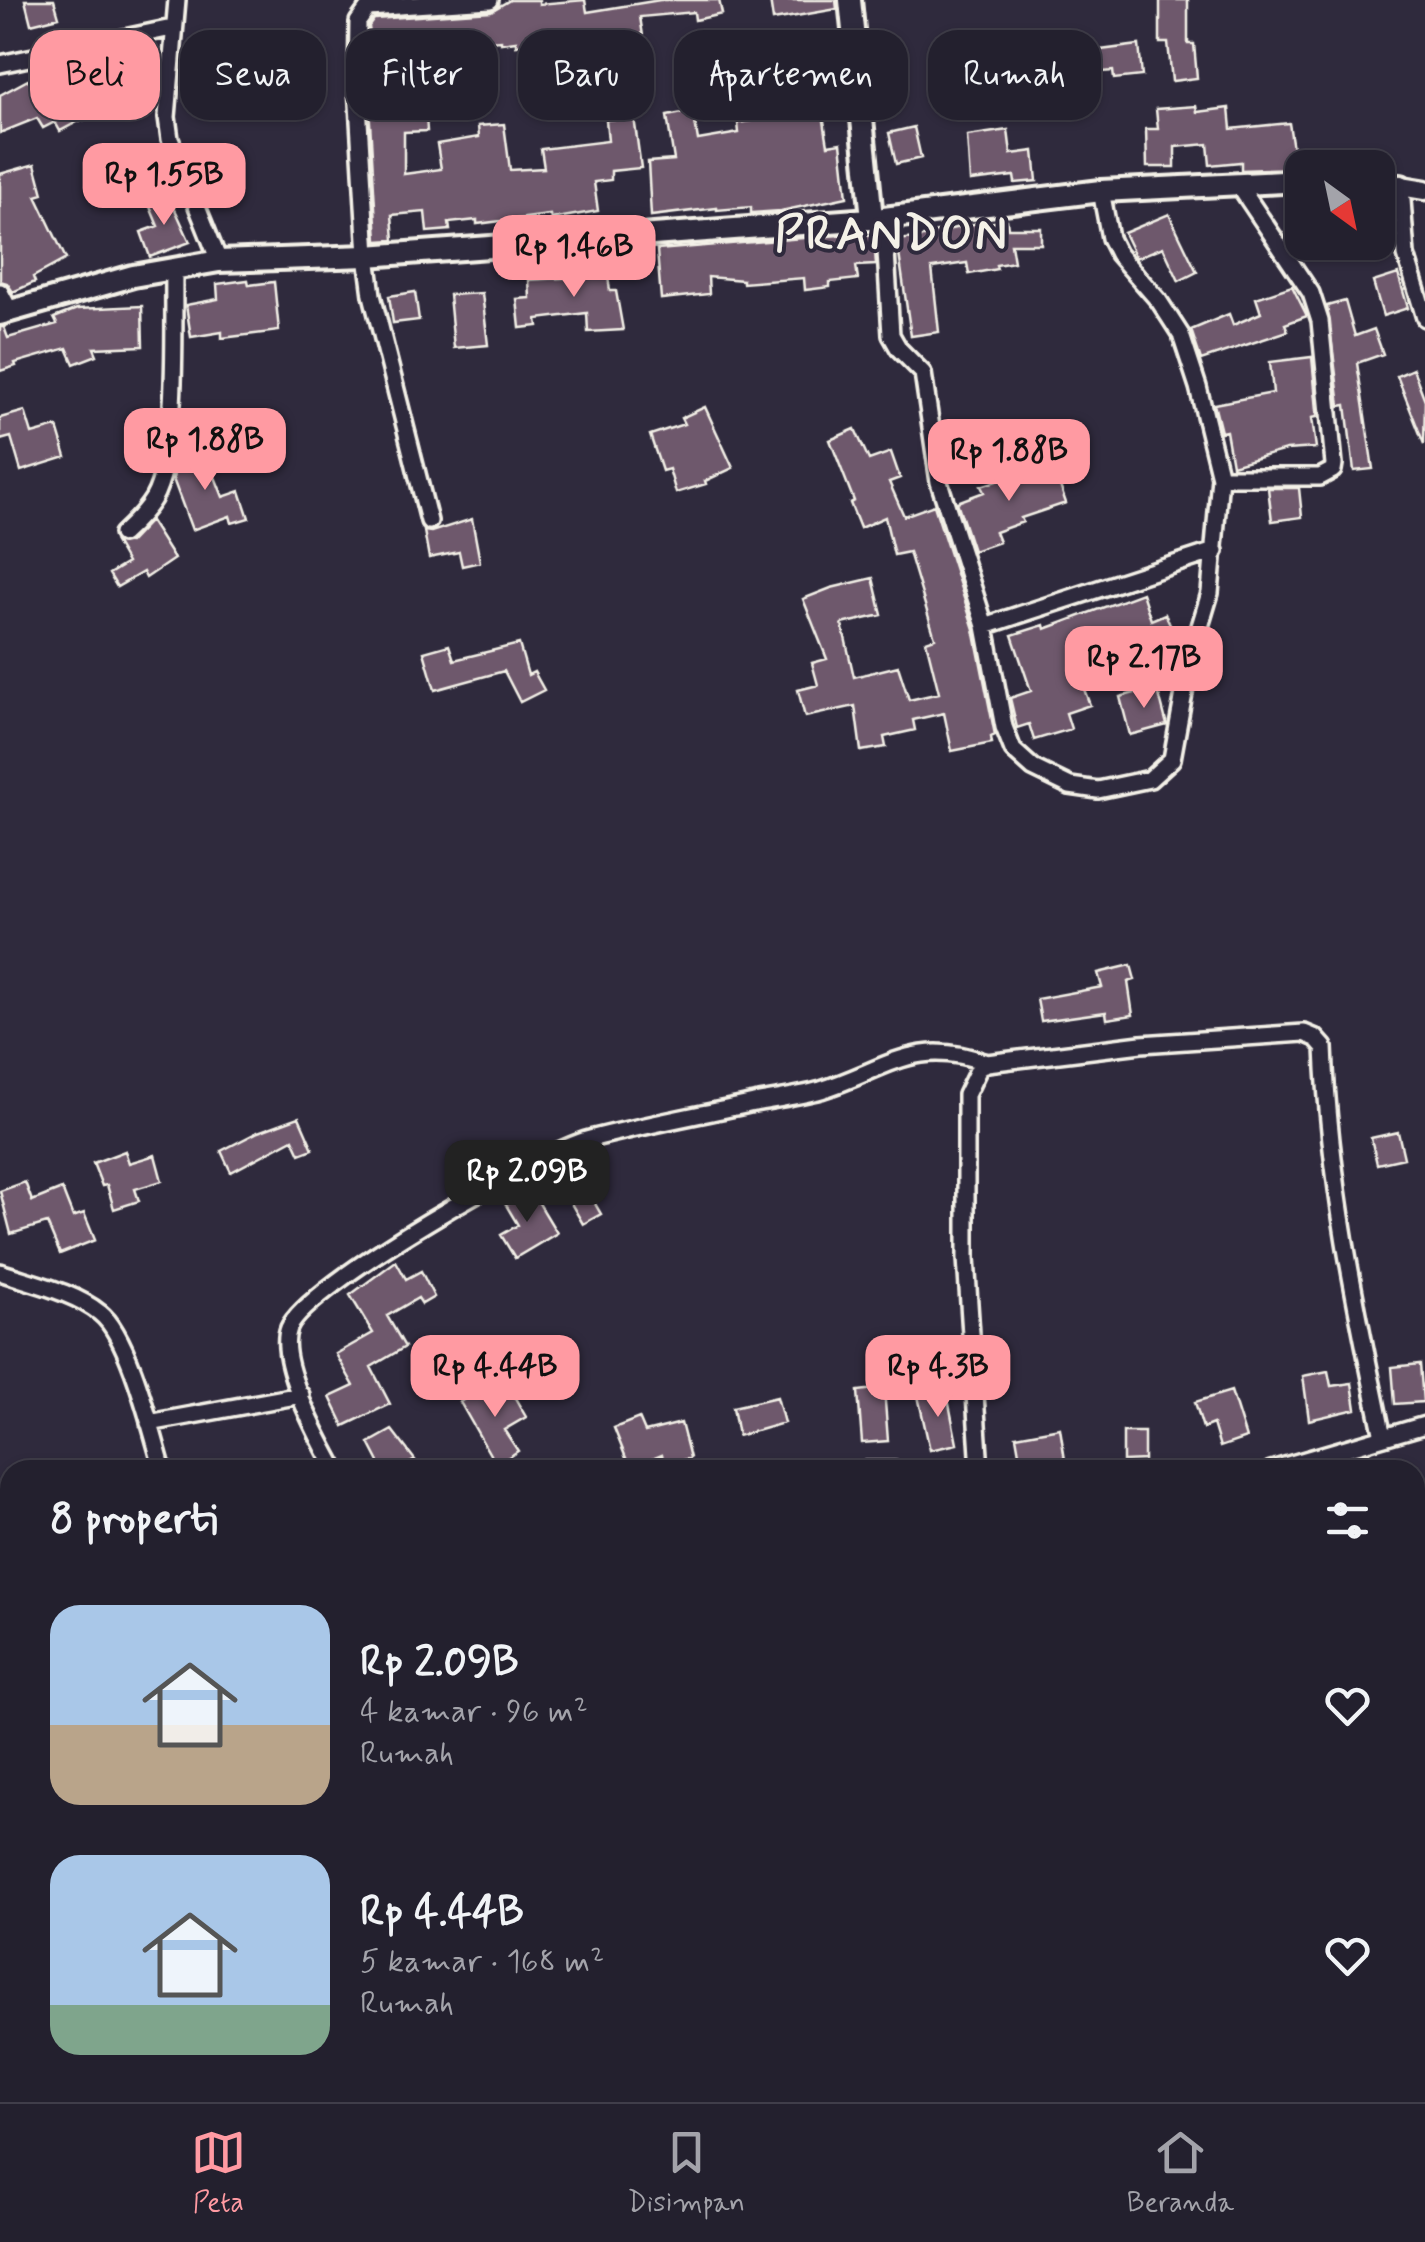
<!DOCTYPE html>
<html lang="id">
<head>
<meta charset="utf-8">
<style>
  body { margin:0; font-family:Mynerve,sans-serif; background:#2f2d3a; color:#f1f3f6; height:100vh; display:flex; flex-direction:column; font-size:38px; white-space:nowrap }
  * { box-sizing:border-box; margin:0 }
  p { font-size:32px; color:#a3a3aa }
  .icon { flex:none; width:55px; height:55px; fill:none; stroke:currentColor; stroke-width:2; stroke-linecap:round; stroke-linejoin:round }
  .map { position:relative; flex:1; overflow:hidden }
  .panel { position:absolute; left:0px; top:1460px; width:1425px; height:642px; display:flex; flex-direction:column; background:#23202e; border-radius:30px 30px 0 0; box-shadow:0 2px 8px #0004,0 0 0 2px #403e4a }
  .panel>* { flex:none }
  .banner { position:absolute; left:30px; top:30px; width:1365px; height:90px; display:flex; gap:20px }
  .needle { width:65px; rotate:147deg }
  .controls { position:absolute; left:1285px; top:150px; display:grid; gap:20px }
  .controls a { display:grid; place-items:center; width:110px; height:110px; border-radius:20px; background:#23202e; box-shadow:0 2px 8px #0004,0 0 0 2px #403e4a; font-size:50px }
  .price { position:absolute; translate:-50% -85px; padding:0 22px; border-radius:20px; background:#ff9aa2; color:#111; font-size:32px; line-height:65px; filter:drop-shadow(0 2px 5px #0008) }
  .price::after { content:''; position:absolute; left:50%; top:60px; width:30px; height:22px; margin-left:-15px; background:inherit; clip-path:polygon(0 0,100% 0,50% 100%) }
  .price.on { background:#222; color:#fff }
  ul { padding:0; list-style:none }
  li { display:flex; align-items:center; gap:30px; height:250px; padding:0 50px }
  li span { display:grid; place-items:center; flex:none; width:280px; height:200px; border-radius:30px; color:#555 }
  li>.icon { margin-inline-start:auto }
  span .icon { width:120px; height:120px; fill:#fffc; stroke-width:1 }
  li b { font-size:42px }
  h2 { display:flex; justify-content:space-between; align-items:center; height:120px; padding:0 50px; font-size:42px }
  .pill { padding:0 35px; border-radius:30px; background:#23202e; box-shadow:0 2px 8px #0004,0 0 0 2px #403e4a; font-size:35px; line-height:90px }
  .pill.on { background:#ff9aa2; color:#111 }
  .menu { display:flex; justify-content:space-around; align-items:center; height:140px; border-top:2px solid #403e4a; background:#23202e; font-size:28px; color:#a3a3aa }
  .menu a { display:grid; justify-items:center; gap:5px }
  .menu .on { color:#ff9aa2 }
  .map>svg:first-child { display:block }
  .building { fill:#6e586c; stroke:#f4f1e8; stroke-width:2.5 }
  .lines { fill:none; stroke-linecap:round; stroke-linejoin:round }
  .minor-casing { stroke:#f4f1e8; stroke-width:22 }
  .tertiary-casing { stroke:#f4f1e8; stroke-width:25 }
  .secondary-casing { stroke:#f4f1e8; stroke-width:28 }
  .minor { stroke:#2f2a3d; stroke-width:15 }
  .tertiary { stroke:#2f2a3d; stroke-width:18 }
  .secondary { stroke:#2f2a3d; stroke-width:20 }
  .labels { text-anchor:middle; stroke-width:8; stroke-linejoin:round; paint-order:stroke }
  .district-label { font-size:48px; font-weight:bold; letter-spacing:2.5px; fill:#f4f1e8; stroke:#2f2a3d }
</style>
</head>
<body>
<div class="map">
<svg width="1425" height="2102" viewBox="0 0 1425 2102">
  <rect width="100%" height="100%" fill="#2f2a3d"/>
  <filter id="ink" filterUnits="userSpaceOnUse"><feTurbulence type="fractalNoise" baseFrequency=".01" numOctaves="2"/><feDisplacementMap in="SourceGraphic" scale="20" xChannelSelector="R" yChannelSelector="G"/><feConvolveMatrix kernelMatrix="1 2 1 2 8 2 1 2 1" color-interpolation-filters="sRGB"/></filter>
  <g filter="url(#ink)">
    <path class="building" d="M 25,0 L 54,0 L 59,17 L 31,24 Z
      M 510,0 L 539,0 L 539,4 L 585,0 L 587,12 L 660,0 L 719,0 L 722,14 L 695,20 L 694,12 L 640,17 L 646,54 L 616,60 L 614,44 L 564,54 L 561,40 L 516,45 L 516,41 L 501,43 L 501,40 L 457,43 L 457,40 L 401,46 L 402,55 L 372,58 L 369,26 L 374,19 L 491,11 Z
      M 770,0 L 836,0 L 837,9 L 773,20 Z
      M 1160,0 L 1188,0 L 1188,44 L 1194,44 L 1197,78 L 1172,81 L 1168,43 L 1160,43 Z
      M 1139,45 L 1142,76 L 1114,79 L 1113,71 L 987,82 L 984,57 L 1085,48 L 1085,52 Z
      M 135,47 L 156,47 L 157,106 L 139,107 L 140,115 L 113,117 L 112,114 L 79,121 L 60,131 L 55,122 L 43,128 L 37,118 L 0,133 L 0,95 L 56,65 L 70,90 L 110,83 L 108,53 Z
      M 820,97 L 828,145 L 841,143 L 847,197 L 781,211 L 751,213 L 751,207 L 717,210 L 717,208 L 651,216 L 648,162 L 674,160 L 667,116 L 693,111 L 698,140 L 739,133 L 738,123 L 751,121 L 749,104 L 774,100 L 775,105 Z
      M 425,102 L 427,131 L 404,132 L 404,174 L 441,169 L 437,144 L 479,137 L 478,126 L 504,124 L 510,170 L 544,168 L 541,149 L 608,141 L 606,120 L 634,117 L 641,168 L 611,171 L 611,180 L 594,182 L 598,211 L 551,219 L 550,215 L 477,224 L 477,220 L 449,223 L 450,230 L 427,232 L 425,212 L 392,215 L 394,240 L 377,241 L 369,105 Z
      M 1196,106 L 1197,112 L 1229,108 L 1231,129 L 1289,123 L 1296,168 L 1241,170 L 1241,162 L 1210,165 L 1208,144 L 1175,147 L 1175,167 L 1147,167 L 1146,129 L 1158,129 L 1156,109 Z
      M 914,127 L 921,158 L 896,164 L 889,133 Z
      M 1008,130 L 1011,154 L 1034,151 L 1037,181 L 1015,183 L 1014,176 L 970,181 L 967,136 Z
      M 35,164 L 43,194 L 36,196 L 66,259 L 33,277 L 35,282 L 13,292 L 7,283 L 0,281 L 0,174 Z
      M 168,194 L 190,242 L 150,257 L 141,232 L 158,226 L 148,202 Z
      M 1169,214 L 1197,272 L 1179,281 L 1163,247 L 1136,258 L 1124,233 Z
      M 1007,220 L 1008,228 L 1041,228 L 1041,244 L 1011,244 L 1014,262 L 996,265 L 997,269 L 969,274 L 967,263 L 932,268 L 939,332 L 911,336 L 897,240 L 933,236 L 933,233 L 987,221 L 988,223 Z
      M 852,234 L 874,235 L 876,265 L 856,266 L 858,279 L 830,282 L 830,287 L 805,290 L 804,278 L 743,283 L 743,280 L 708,277 L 709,294 L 661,299 L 657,250 Z
      M 606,262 L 610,291 L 616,291 L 623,330 L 588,332 L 587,313 L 537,319 L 538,326 L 520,328 L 517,299 L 530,298 L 529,280 L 579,277 L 578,266 Z
      M 1398,274 L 1408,308 L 1383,316 L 1373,282 Z
      M 248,280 L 249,285 L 274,282 L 279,331 L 222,338 L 222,332 L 191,337 L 186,305 L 218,299 L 217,284 Z
      M 1292,286 L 1307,316 L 1285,324 L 1288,331 L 1201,360 L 1191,330 L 1229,314 L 1233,325 L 1261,313 L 1256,298 Z
      M 415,292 L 419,320 L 393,323 L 389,296 Z
      M 482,293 L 488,345 L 454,348 L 449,295 Z
      M 1345,301 L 1355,336 L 1374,329 L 1383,354 L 1357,363 L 1373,469 L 1354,471 L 1346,405 L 1340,406 L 1327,306 Z
      M 142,306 L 143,346 L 94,348 L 97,355 L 74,364 L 67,348 L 15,363 L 16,366 L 0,371 L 0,327 L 4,327 L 8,338 L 57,324 L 54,318 L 77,309 Z
      M 1312,357 L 1317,410 L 1317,417 L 1312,418 L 1316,448 L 1286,450 L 1232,465 L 1226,431 L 1221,432 L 1214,404 L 1273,393 L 1270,362 Z
      M 1413,369 L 1425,400 L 1424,444 L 1397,376 Z
      M 705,407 L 733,468 L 705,481 L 706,484 L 676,493 L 669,469 L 662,471 L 650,435 L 684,424 L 681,418 Z
      M 25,411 L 32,434 L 57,427 L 66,457 L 21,471 L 11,437 L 0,440 L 0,418 Z
      M 855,429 L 869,460 L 891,452 L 900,478 L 889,482 L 904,516 L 934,505 L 974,629 L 995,735 L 991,737 L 992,743 L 952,751 L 944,713 L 913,720 L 915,730 L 884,737 L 886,747 L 861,751 L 855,706 L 805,717 L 798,690 L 818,685 L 812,663 L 827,659 L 803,599 L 831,588 L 873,578 L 882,615 L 842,624 L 854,677 L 898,666 L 909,700 L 939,693 L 926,641 L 935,638 L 909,552 L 894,555 L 885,517 L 860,528 L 850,503 L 854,501 L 830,440 Z
      M 190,452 L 193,459 L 206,454 L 223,497 L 240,491 L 249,518 L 232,523 L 230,516 L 192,530 L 173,479 L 177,458 Z
      M 1052,463 L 1066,503 L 1021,518 L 1023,522 L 995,532 L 999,542 L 973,551 L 957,502 L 984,492 L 981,486 Z
      M 1268,488 L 1299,488 L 1302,517 L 1272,521 Z
      M 472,519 L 480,562 L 462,566 L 459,552 L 429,558 L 424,531 L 431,532 Z
      M 150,521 L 174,559 L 146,578 L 143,572 L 117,587 L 109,574 L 127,563 L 115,542 L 129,543 Z
      M 1142,593 L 1151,620 L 1165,614 L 1180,647 L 1143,661 L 1135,639 L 1121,645 L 1117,635 L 1082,647 L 1085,656 L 1073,660 L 1090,705 L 1066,713 L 1071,729 L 1034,740 L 1029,724 L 1017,728 L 1010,698 L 1031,691 L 1012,635 L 1044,625 L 1045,629 Z
      M 519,644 L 528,675 L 534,672 L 544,690 L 520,702 L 504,671 L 435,690 L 424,652 L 449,645 L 454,660 Z
      M 1157,687 L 1167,725 L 1130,735 L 1120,697 Z
      M 1131,965 L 1135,980 L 1128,982 L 1133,1015 L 1107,1019 L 1106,1012 L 1041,1021 L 1037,999 L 1102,987 L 1098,973 Z
      M 299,1117 L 313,1149 L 300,1154 L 293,1139 L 231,1172 L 221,1151 L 258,1132 Z
      M 1398,1132 L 1404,1158 L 1377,1164 L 1371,1138 Z
      M 125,1151 L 129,1163 L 155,1155 L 162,1181 L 135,1189 L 139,1201 L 114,1209 L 107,1185 L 102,1186 L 93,1163 Z
      M 25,1182 L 32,1201 L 62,1189 L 73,1217 L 84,1213 L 95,1240 L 60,1254 L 47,1223 L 11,1234 L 0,1191 Z
      M 531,1190 L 557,1233 L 515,1258 L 501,1235 L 518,1225 L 506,1205 Z
      M 587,1190 L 601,1214 L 583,1224 L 569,1200 Z
      M 396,1261 L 406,1279 L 421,1271 L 434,1297 L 422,1304 L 418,1298 L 387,1316 L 405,1347 L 371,1367 L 390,1404 L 344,1426 L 330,1397 L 354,1386 L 336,1354 L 373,1333 L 350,1295 Z
      M 1420,1364 L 1423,1402 L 1395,1404 L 1392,1367 Z
      M 1328,1371 L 1331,1386 L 1352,1383 L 1356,1409 L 1309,1420 L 1303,1376 Z
      M 507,1384 L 526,1417 L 504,1430 L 518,1451 L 496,1465 L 460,1402 L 479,1390 L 484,1398 Z
      M 884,1388 L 888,1441 L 862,1443 L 858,1391 Z
      M 946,1389 L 957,1444 L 930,1450 L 918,1396 Z
      M 1231,1391 L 1246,1438 L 1220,1447 L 1213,1424 L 1203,1428 L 1195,1402 Z
      M 777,1397 L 784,1423 L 738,1436 L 733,1407 Z
      M 639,1418 L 645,1432 L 681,1423 L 690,1458 L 665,1465 L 662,1455 L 630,1468 L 614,1428 Z
      M 1060,1428 L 1065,1460 L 1048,1462 L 1049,1470 L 1022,1470 L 1016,1436 Z
      M 392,1430 L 415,1460 L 397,1470 L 383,1470 L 369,1443 Z
      M 1123,1432 L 1144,1432 L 1144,1460 L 1123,1461 Z
      M 1369,1453 L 1372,1470 L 1311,1470 Z"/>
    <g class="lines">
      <defs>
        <path id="minor" d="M 177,0 L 167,117 L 170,139 L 219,261
          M 0,64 L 172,28
          M 1401,186 L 1406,255 L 1425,318
          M 884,218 L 891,335 L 899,349 L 923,373 L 939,482 L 985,626 L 1004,727 L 1013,750 L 1033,768 L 1070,786 L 1098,790 L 1150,779 L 1172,759 L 1190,660 L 1210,593 L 1220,477 L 1198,387 L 1181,335 L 1159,301 L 1118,254 L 1110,238 L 1101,191
          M 0,292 L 10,311
          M 1220,477 L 1320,477 L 1333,470 L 1334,464 L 1320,321 L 1311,293 L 1238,184
          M 429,521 L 372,295 L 367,256 L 357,87 L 358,22 L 368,8 L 490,0
          M 122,534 C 134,523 145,512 153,499 C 179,454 173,325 174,269
          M 985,626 L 1215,551
          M 0,1272 C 32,1283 74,1292 100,1313 C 129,1335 152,1433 163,1470
          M 149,1423 L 301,1395
          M 336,1470 C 320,1441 276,1360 289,1328 C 307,1285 540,1152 590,1139 C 644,1125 699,1115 754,1103 C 776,1099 799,1096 821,1090 C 886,1070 915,1036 987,1063
          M 866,1470 L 894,1470
          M 980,1470 L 966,1258 L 966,1095 L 979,1068 L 987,1063 L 1141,1044 L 1304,1033 L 1316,1038 L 1324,1047 C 1329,1180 1356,1308 1383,1437
          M 1271,1470 L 1425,1425
          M 1415,1986 L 1425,1983
          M 0,2065 L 10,2063
          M 1071,2102 L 1097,2092"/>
        <path id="tertiary" d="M 1401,186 L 1425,190
          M 448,2092 L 453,2102"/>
        <path id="secondary" d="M 850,0 L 872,218
          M 1378,185 L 1401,186
          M 0,314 L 133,276 L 219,261 L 367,256 L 884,218 L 1101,191 L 1302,181"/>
      </defs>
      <use href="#minor" class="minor-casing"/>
      <use href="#tertiary" class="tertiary-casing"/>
      <use href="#secondary" class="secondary-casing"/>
      <use href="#minor" class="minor"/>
      <use href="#tertiary" class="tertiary"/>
      <use href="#secondary" class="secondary"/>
    </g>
  </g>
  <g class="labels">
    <g class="district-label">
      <text x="892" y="249">PRANDON</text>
    </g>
  </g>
</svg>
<div class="controls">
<a><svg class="needle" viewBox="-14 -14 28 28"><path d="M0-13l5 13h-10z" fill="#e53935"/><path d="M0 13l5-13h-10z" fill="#a3a3aa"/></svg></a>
</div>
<b class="price" style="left:164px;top:228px">Rp 1.55B</b>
<b class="price" style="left:574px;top:300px">Rp 1.46B</b>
<b class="price" style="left:205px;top:493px">Rp 1.88B</b>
<b class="price" style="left:1009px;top:504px">Rp 1.88B</b>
<b class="price" style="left:1144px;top:711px">Rp 2.17B</b>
<b class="price on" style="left:527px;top:1225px">Rp 2.09B</b>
<b class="price" style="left:495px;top:1420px">Rp 4.44B</b>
<b class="price" style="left:938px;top:1420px">Rp 4.3B</b>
<div class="banner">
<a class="pill on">Beli</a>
<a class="pill">Sewa</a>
<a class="pill">Filter</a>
<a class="pill">Baru</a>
<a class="pill">Apartemen</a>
<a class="pill">Rumah</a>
</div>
<section class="panel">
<h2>8 properti<svg class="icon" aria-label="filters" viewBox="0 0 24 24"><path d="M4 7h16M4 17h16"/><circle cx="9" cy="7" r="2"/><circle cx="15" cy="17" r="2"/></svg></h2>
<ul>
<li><span style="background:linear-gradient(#a9c7e8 60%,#b9a48a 0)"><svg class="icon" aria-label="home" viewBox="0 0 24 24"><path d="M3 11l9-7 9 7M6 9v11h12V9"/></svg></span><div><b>Rp 2.09B</b><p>4 kamar · 96 m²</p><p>Rumah</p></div><svg class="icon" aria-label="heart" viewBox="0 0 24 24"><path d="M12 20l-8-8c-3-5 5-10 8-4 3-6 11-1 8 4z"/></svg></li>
<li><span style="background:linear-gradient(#a9c7e8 75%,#7fa58c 0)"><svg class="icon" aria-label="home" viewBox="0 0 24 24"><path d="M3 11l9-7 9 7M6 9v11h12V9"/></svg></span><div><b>Rp 4.44B</b><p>5 kamar · 168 m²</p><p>Rumah</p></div><svg class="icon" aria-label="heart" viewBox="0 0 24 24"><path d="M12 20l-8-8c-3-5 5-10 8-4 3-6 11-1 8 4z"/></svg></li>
</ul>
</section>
</div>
<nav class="menu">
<a class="on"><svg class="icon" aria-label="map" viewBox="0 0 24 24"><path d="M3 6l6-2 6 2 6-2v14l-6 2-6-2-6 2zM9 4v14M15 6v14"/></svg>Peta</a>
<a><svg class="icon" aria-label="saved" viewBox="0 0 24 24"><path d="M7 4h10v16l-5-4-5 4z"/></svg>Disimpan</a>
<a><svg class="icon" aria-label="home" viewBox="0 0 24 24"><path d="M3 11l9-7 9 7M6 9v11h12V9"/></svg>Beranda</a>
</nav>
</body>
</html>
